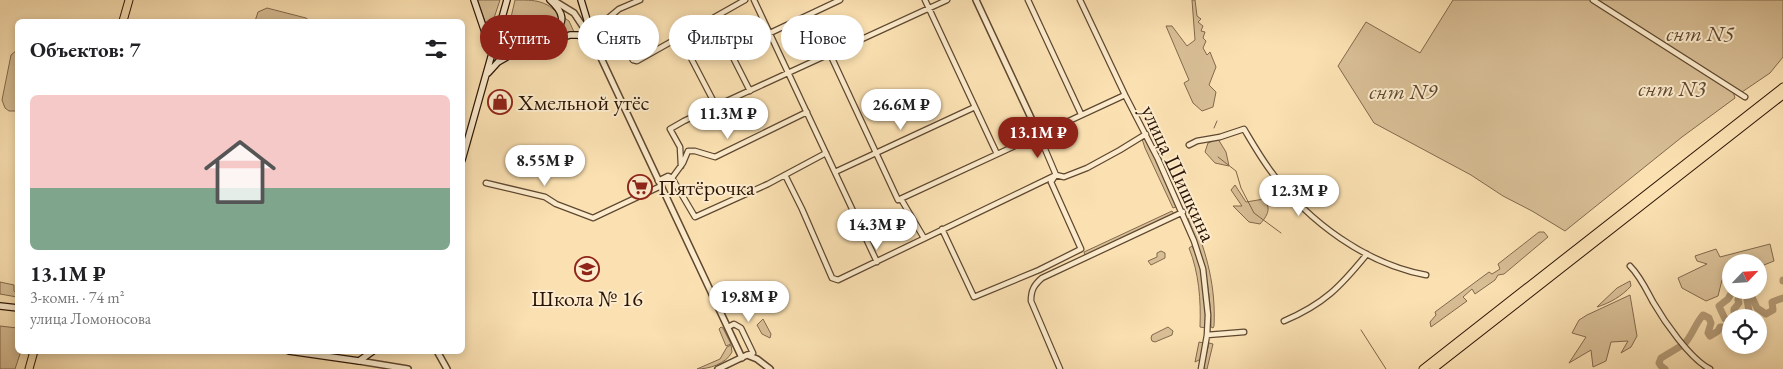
<!DOCTYPE html>
<html lang="ru">
<head>
<meta charset="utf-8">
<style>
  body { margin:0; font-family:"EB Garamond",serif; background:#f6f6f6; color:#202124; height:100vh; display:flex; flex-direction:column; font-size:19px; white-space:nowrap }
  * { box-sizing:border-box; margin:0 }
  p { font-size:16px; color:#757577 }
  .icon { flex:none; width:28px; height:28px; fill:none; stroke:currentColor; stroke-width:2; stroke-linecap:round; stroke-linejoin:round }
  .map { position:relative; flex:1; overflow:hidden }
  .drawer { position:absolute; left:15px; top:19px; width:450px; height:335px; display:flex; flex-direction:column; background:#fff; border-radius:8px; box-shadow:0 2px 8px #0003 }
  .drawer>* { flex:none }
  .hud { position:absolute; left:480px; top:15px; width:475px; height:45px; display:flex; gap:10px }
  .needle { width:32px; rotate:65deg }
  .tools { position:absolute; left:1722px; top:254px; display:grid; gap:10px }
  .tools a { display:grid; place-items:center; width:45px; height:45px; border-radius:50%; background:#fff; box-shadow:0 2px 8px #0003; font-size:25px }
  .price { position:absolute; translate:-50% -42px; padding:0 11px; border-radius:18px; background:#fff; color:#222; font-size:16px; line-height:32px; filter:drop-shadow(0 1px 2px #0008) }
  .price::after { content:''; position:absolute; left:50%; top:30px; width:15px; height:11px; margin-left:-8px; background:inherit; clip-path:polygon(0 0,100% 0,50% 100%) }
  .price.current { background:#8f2418; color:#fff }
  ul { padding:0; list-style:none }
  li { display:grid; align-content:center; gap:10px; height:265px; padding:0 15px }
  li span { display:grid; place-items:center; height:155px; border-radius:8px; color:#555 }
  li>.icon { margin-inline-start:auto }
  span .icon { width:90px; height:90px; fill:#fffc; stroke-width:1 }
  li b { font-size:21px }
  h2 { display:flex; justify-content:space-between; align-items:center; height:60px; padding:0 15px; font-size:21px }
  .tag { padding:0 18px; border-radius:22px; background:#fff; box-shadow:0 2px 8px #0003; font-size:18px; line-height:45px }
  .tag.current { background:#8f2418; color:#fff }
  .map>svg:first-child { display:block }
  .green { fill:#d8be95; stroke:#82694d }
  .lines { fill:none; stroke-linecap:round; stroke-linejoin:round }
  .stream { stroke:#7d6549; stroke-width:1 }
  .river { stroke:#b49b77; stroke-width:7 }
  .minor-casing { stroke:#5f4730; stroke-width:7 }
  .tertiary-casing { stroke:#5f4730; stroke-width:8 }
  .secondary-casing { stroke:#2b1405; stroke-width:8 }
  .primary-casing { stroke:#2b1405; stroke-width:9 }
  .trunk-casing { stroke:#2b1405; stroke-width:9 }
  .minor { stroke:#fceccd; stroke-width:4.5 }
  .tertiary { stroke:#fceccd; stroke-width:5 }
  .secondary { stroke:#fceccd; stroke-width:5.5 }
  .primary { stroke:#fbe1b2; stroke-width:7 }
  .trunk { stroke:#fbe1b2; stroke-width:7 }
  .labels { text-anchor:middle; stroke-width:4; stroke-linejoin:round; paint-order:stroke }
  .park-label { font-size:22px; font-style:italic; fill:#5f4730; stroke:#fceccd }
  .poi-label { font-size:22px; fill:#2b1405; stroke:#fceccd; text-anchor:start }
  .street-label { font-size:22px; fill:#2b1405; stroke:#fceccd }
</style>
</head>
<body>
<div class="map">
<svg width="1783" height="369" viewBox="0 0 1783 369">
  <rect width="100%" height="100%" fill="#fbe1b2"/>
  <filter id="stains"><feTurbulence type="fractalNoise" baseFrequency=".004" numOctaves="4"/><feColorMatrix values="0 0 0 0 .2 0 0 0 0 .09 0 0 0 0 .02 0 0 0 .5 -.17"/></filter>
  <radialGradient id="worn" r=".72"><stop offset=".6" stop-color="#630" stop-opacity="0"/><stop offset="1" stop-color="#630" stop-opacity=".3"/></radialGradient>
  <path class="green" d="M 477,0 L 500,0 L 491,27 L 487,27 Z
    M 515,0 C 535,0 546,0 559,15 L 559,24 L 549,33 L 515,45 L 508,43 L 506,39 Z
    M 1192,0 L 1195,0 L 1197,16 L 1201,19 L 1198,22 L 1203,26 L 1201,31 L 1205,32 L 1203,38 L 1206,41 L 1203,48 L 1207,55 L 1210,52 L 1216,67 L 1209,85 L 1216,92 L 1213,107 L 1202,111 L 1193,103 L 1184,83 L 1189,80 L 1166,26 L 1172,26 L 1187,46 L 1195,40 Z
    M 1453,0 L 1591,0 L 1733,91 L 1735,98 L 1682,137 L 1565,231 L 1532,211 L 1503,196 L 1471,175 L 1374,123 L 1338,66 L 1366,22 L 1420,53 Z
    M 1596,0 L 1783,0 L 1783,57 L 1770,73 L 1742,92 L 1674,51 Z
    M 267,8 L 306,18 L 310,21 L 255,21 L 258,12 Z
    M 563,17 L 569,21 L 574,32 L 501,57 L 505,45 L 514,49 L 555,34 L 561,27 Z
    M 17,50 L 17,111 L 9,111 L 5,108 L 2,100 L 11,55 Z
    M 1145,138 L 1178,206 L 1173,208 L 1145,148 L 1142,139 Z
    M 1218,139 L 1226,152 L 1229,166 L 1215,163 L 1205,152 L 1208,143 Z
    M 1235,185 L 1246,202 L 1264,199 C 1272,209 1267,216 1260,224 L 1249,222 L 1233,206 L 1242,206 L 1231,190 Z
    M 1172,211 L 1174,214 L 1085,256 L 1084,252 Z
    M 1192,218 C 1207,253 1216,288 1214,326 L 1213,328 L 1211,327 C 1210,286 1204,257 1188,219 Z
    M 1539,232 L 1544,232 L 1548,237 L 1504,274 L 1498,275 L 1495,280 L 1475,294 L 1472,289 L 1463,297 L 1467,301 L 1431,327 L 1430,322 L 1436,315 L 1435,312 L 1489,272 L 1492,274 L 1500,269 L 1498,264 Z
    M 1770,244 L 1774,261 L 1759,267 L 1759,262 L 1731,262 L 1731,277 L 1722,280 L 1718,296 L 1706,301 L 1682,288 L 1678,278 L 1707,264 L 1697,261 L 1695,256 L 1716,249 L 1720,257 Z
    M 1192,246 C 1205,270 1207,301 1206,328 L 1200,327 C 1201,300 1199,273 1189,248 Z
    M 1161,251 L 1165,253 L 1165,258 L 1151,265 L 1148,261 L 1157,257 L 1157,253 Z
    M 1630,281 L 1631,286 C 1622,296 1610,303 1597,307 L 1617,288 Z
    M 0,282 L 14,285 L 14,291 L 17,294 L 17,297 L 0,294 Z
    M 1630,295 L 1637,336 L 1631,347 L 1621,353 L 1628,341 L 1611,342 L 1606,361 L 1593,367 L 1591,350 L 1569,363 L 1586,337 L 1572,333 L 1579,320 L 1587,315 Z
    M 763,319 L 771,334 L 770,338 L 762,334 L 757,325 Z
    M 0,326 L 17,328 L 18,351 L 21,351 L 15,369 L 0,369 Z
    M 721,327 L 723,328 L 731,344 L 726,346 L 719,329 Z
    M 1168,327 L 1173,331 L 1172,335 L 1155,342 L 1152,341 L 1151,338 L 1152,335 Z
    M 1199,342 L 1204,343 L 1201,359 L 1195,362 Z
    M 1209,343 L 1213,344 L 1207,369 L 1203,369 Z
    M 731,345 L 732,352 C 726,364 709,369 697,369 L 720,359 L 727,347 Z"/>
  <g class="lines">
    <path class="stream" d="M 1214,128 L 1217,121
      M 1218,157 L 1236,171 L 1241,188 L 1254,213 L 1281,233
      M 1361,330 L 1386,369"/>
    <path class="river" d="M 1783,280 L 1783,281
      M 1740,290 L 1738,300 L 1739,303 L 1734,309 L 1734,312 L 1745,318
      M 1748,318 L 1750,316 L 1747,300 L 1750,293 L 1757,308 L 1766,314 L 1773,310 L 1772,302 L 1783,298
      M 1731,322 L 1730,320 L 1725,319 L 1719,306 L 1728,299 L 1733,290
      M 1686,342 C 1693,333 1696,323 1703,315 L 1709,318 L 1711,323 L 1708,333 L 1710,336 L 1718,331 L 1720,327 L 1731,327
      M 1665,369 L 1661,366 L 1659,363 L 1661,358 L 1681,346"/>
    <defs>
      <path id="minor" d="M 754,0 L 877,262
        M 925,0 L 997,154
        M 1028,0 L 1081,114
        M 1080,0 L 1125,95 L 1158,159 L 1194,241 L 1203,269 L 1208,315 L 1207,335 L 1201,369
        M 1593,0 L 1745,97
        M 713,18 L 750,91
        M 596,28 L 607,29 L 618,36 L 633,60 L 637,61 L 745,0
        M 595,29 L 619,9 L 640,0
        M 770,33 L 840,0
        M 680,37 L 716,106
        M 830,54 L 898,200 L 1125,95
        M 1039,135 L 1056,175
        M 1189,145 L 1197,141 L 1220,137 L 1244,129 C 1253,144 1262,160 1273,174 C 1309,222 1366,264 1426,275
        M 681,166 L 680,147 L 670,129 L 684,121 L 716,106 L 947,0
        M 835,172 L 975,107
        M 785,175 L 802,209 L 832,278 L 838,280 L 1056,175 L 1064,177 L 1087,168 L 1120,150 L 1146,134
        M 672,178 L 683,163 L 688,151 L 695,151 L 715,157 L 807,112
        M 658,181 L 668,176 L 672,178 L 695,217 L 768,184 L 826,153
        M 486,183 L 545,197 L 556,204 L 593,218 L 661,186
        M 901,199 L 924,238
        M 942,229 L 974,297 L 1039,270 L 1081,249 L 1051,182 L 1055,176
        M 1630,266 C 1640,276 1646,289 1653,302 C 1664,321 1690,359 1710,369
        M 1284,321 C 1324,304 1340,287 1367,254
        M 728,327 L 734,324 L 741,328 L 753,353 L 747,355
        M 1207,335 L 1244,332
        M 1060,369 L 1031,301 C 1031,290 1034,285 1042,278 L 1183,212"/>
      <path id="tertiary" d="M 553,0 L 574,13 L 594,43 L 742,358
        M 976,0 L 1039,135
        M 437,351 L 447,369
        M 359,361 L 408,369
        M 718,369 L 747,355 L 757,359 L 770,369"/>
      <path id="secondary" d="M 474,0 L 492,53
        M 581,0 L 594,43
        M 502,28 C 502,38 503,45 514,48 C 535,40 584,30 550,0
        M 488,73 L 498,62 L 510,55 L 570,35 L 578,35 L 594,43
        M 462,160 L 507,0
        M 0,306 L 18,308
        M 289,351 L 359,361 L 373,351"/>
      <path id="primary" d="M 123,21 L 129,0
        M 29,369 L 34,351"/>
      <path id="trunk" d="M 1423,369 L 1783,87
        M 1433,369 L 1783,95"/>
    </defs>
    <use href="#minor" class="minor-casing"/>
    <use href="#tertiary" class="tertiary-casing"/>
    <use href="#secondary" class="secondary-casing"/>
    <use href="#primary" class="primary-casing"/>
    <use href="#trunk" class="trunk-casing"/>
    <use href="#minor" class="minor"/>
    <use href="#tertiary" class="tertiary"/>
    <use href="#secondary" class="secondary"/>
    <use href="#primary" class="primary"/>
    <use href="#trunk" class="trunk"/>
  </g>
  <defs>
    <symbol id="shop-ring" viewBox="-11 -11 22 22"><circle r="9.5" fill="#fceccd" stroke="#8f2418" stroke-width="1.5"/><path d="M-5-2.5h2.3a2.7 3.5 0 0 1 5.4 0H5L5.5 6h-11ZM-1.5-2.5h3a1.5 2.3 0 0 0-3 0Z" fill="#8f2418"/></symbol>
    <symbol id="supermarket-ring" viewBox="-11 -11 22 22"><circle r="9.5" fill="#fceccd" stroke="#8f2418" stroke-width="1.5"/><path d="M-6-5.5h2.5l.6 2H6L4.5 2H-2.5L-4.4-4H-6ZM-1.5 3.2a1.3 1.3 0 1 0 .1 0ZM3 3.2a1.3 1.3 0 1 0 .1 0Z" fill="#8f2418"/></symbol>
    <symbol id="school-ring" viewBox="-11 -11 22 22"><circle r="9.5" fill="#fceccd" stroke="#8f2418" stroke-width="1.5"/><path d="M0-5L7-2L0 1L-7-2ZM-4 1L0 2.5L4 1V4Q0 6-4 4Z" fill="#8f2418"/></symbol>
  </defs>
  <g fill-rule="evenodd">
    <use href="#shop-ring" x="486" y="88" width="28" height="28"/>
    <use href="#supermarket-ring" x="626" y="173" width="28" height="28"/>
    <use href="#school-ring" x="573" y="255" width="28" height="28"/>
  </g>
  <g class="labels">
    <g class="park-label">
      <text x="1700" y="41">снт N5</text>
      <text x="1672" y="96">снт N3</text>
      <text x="1403" y="99">снт N9</text>
    </g>
    <g class="poi-label">
      <text x="518" y="110">Хмельной утёс</text>
      <text x="658" y="195">Пятёрочка</text>
      <text x="587" y="306" text-anchor="middle">Школа № 16</text>
    </g>
    <g class="street-label">
      <text transform="translate(1179 173) rotate(65)" y="8">улица Шишкина</text>
    </g>
  </g>
  <rect width="100%" height="100%" filter="url(#stains)"/>
  <rect width="100%" height="100%" fill="url(#worn)"/>
</svg>
<div class="tools">
<a><svg class="needle" viewBox="-14 -14 28 28"><path d="M0-13l5 13h-10z" fill="#e53935"/><path d="M0 13l5-13h-10z" fill="#757577"/></svg></a>
<a><svg class="icon" aria-label="locate" viewBox="0 0 24 24"><circle cx="12" cy="12" r="6"/><path d="M12 2v4M12 18v4M2 12h4M18 12h4"/></svg></a>
</div>
<b class="price" style="left:901px;top:131px">26.6M ₽</b>
<b class="price" style="left:728px;top:140px">11.3M ₽</b>
<b class="price current" style="left:1038px;top:159px">13.1M ₽</b>
<b class="price" style="left:545px;top:187px">8.55M ₽</b>
<b class="price" style="left:1299px;top:217px">12.3M ₽</b>
<b class="price" style="left:877px;top:251px">14.3M ₽</b>
<b class="price" style="left:749px;top:323px">19.8M ₽</b>
<div class="hud">
<a class="tag current">Купить</a>
<a class="tag">Снять</a>
<a class="tag">Фильтры</a>
<a class="tag">Новое</a>
</div>
<section class="drawer">
<h2>Объектов: 7<svg class="icon" aria-label="filters" viewBox="0 0 24 24"><path d="M4 7h16M4 17h16"/><circle cx="9" cy="7" r="2"/><circle cx="15" cy="17" r="2"/></svg></h2>
<ul>
<li><span style="background:linear-gradient(#f6c9c9 60%,#7fa58c 0)"><svg class="icon" aria-label="home" viewBox="0 0 24 24"><path d="M3 11l9-7 9 7M6 9v11h12V9"/></svg></span><div><b>13.1M ₽</b><p>3-комн. · 74 m²</p><p>улица Ломоносова</p></div></li>
</ul>
</section>
</div>
</body>
</html>
